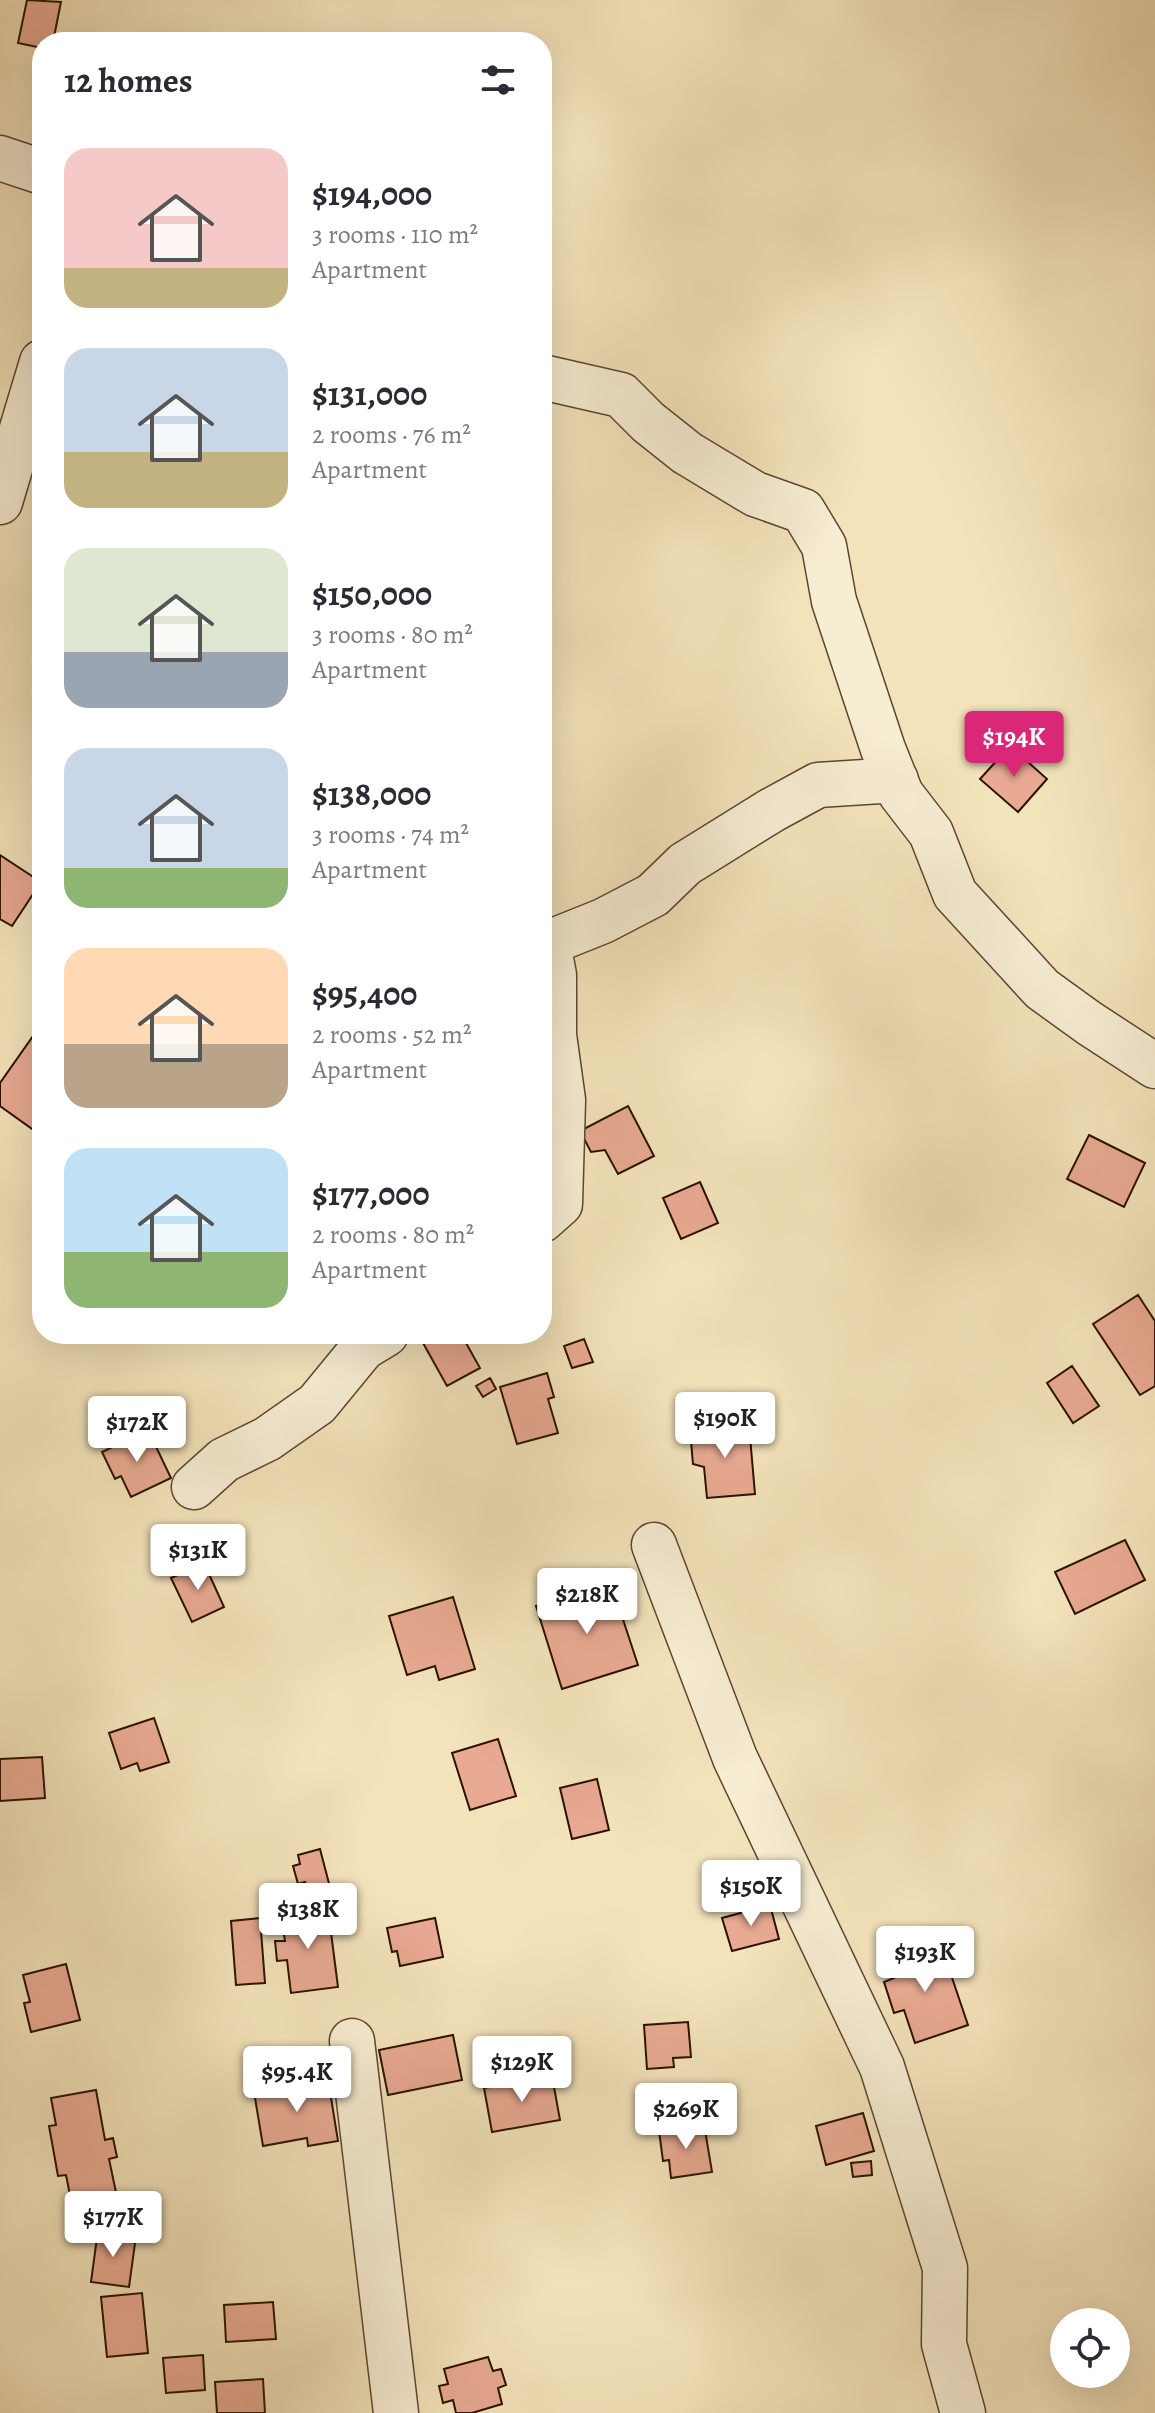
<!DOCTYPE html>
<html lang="en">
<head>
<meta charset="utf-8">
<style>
  body { margin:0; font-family:Alegreya,serif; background:#f2f2f3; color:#2b2b33; height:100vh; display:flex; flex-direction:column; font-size:30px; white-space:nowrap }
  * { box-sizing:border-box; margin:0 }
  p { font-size:26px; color:#7c7c81 }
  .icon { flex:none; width:44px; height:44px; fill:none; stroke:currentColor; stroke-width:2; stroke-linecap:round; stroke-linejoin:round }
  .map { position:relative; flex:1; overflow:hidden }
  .sheet { position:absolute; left:32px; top:32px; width:520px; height:1312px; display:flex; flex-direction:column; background:#fff; border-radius:32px; box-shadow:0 8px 32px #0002 }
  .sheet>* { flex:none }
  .controls { position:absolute; left:1050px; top:2308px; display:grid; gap:16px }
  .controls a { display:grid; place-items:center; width:80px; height:80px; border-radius:50%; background:#fff; box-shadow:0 8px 32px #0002; font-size:40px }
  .price { position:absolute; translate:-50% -68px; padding:0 18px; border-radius:8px; background:#fff; color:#222; font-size:26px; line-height:52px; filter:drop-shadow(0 2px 4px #0008) }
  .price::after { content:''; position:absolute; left:50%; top:48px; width:24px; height:18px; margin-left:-12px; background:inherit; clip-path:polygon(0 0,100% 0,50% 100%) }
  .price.current { background:#db2777; color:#fff }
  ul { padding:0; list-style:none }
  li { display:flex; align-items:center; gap:24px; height:200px; padding:0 32px }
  li span { display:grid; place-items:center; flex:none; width:224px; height:160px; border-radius:24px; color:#555 }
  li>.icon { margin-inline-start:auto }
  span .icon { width:96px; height:96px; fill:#fffc; stroke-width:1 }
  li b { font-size:34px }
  h2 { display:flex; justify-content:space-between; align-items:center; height:96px; padding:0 32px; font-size:34px }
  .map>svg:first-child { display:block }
  .building { fill:#e8aa92; stroke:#2b1200; stroke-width:2 }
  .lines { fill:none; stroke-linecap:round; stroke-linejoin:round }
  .street-casing { stroke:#5d462f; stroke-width:47 }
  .street { stroke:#f7edd3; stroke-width:44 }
</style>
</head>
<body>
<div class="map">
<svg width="1155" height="2413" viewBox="0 0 1155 2413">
  <rect width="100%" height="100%" fill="#f3e3bb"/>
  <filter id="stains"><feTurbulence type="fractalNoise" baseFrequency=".0025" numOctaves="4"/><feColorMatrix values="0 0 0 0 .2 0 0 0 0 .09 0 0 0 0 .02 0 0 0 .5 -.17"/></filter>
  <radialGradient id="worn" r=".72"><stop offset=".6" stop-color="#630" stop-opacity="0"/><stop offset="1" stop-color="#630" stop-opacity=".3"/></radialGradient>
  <path class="building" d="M 27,0 L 61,2 L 53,42 L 42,42 L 42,48 L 18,43 Z
    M 1010,746 L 1047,779 L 1018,812 L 980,779 Z
    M 0,855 L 41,882 L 12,926 L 0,919 Z
    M 38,1029 L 42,1032 L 42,1121 L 35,1131 L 0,1106 L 0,1083 Z
    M 628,1106 L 654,1156 L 618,1174 L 605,1150 L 591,1152 L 580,1131 Z
    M 1089,1135 L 1145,1163 L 1124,1207 L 1067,1179 Z
    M 700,1182 L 718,1223 L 681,1239 L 663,1198 Z
    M 1138,1295 L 1155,1321 L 1155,1386 L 1140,1395 L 1093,1324 Z
    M 418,1334 L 461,1334 L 480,1368 L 447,1386 Z
    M 584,1339 L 593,1362 L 572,1368 L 564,1346 Z
    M 1072,1366 L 1099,1406 L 1073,1423 L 1047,1383 Z
    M 547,1373 L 554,1397 L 548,1399 L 558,1433 L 517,1444 L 500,1387 Z
    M 490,1378 L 496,1389 L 483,1397 L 476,1386 Z
    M 749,1425 L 755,1494 L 707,1498 L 704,1467 L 693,1464 L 690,1430 Z
    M 148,1430 L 171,1478 L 131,1497 L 121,1476 L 115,1479 L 102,1452 Z
    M 1125,1540 L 1145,1580 L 1075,1614 L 1055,1572 Z
    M 204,1563 L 224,1607 L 192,1622 L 171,1578 Z
    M 611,1583 L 638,1665 L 562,1689 L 536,1606 Z
    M 453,1597 L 475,1669 L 439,1680 L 435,1666 L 407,1675 L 389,1616 Z
    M 154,1718 L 169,1762 L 140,1771 L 137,1763 L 121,1769 L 109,1733 Z
    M 498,1739 L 516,1796 L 470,1810 L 452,1753 Z
    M 42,1757 L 45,1798 L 0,1801 L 0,1759 Z
    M 597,1779 L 609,1830 L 572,1839 L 560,1788 Z
    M 320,1849 L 332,1895 L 310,1901 L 305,1882 L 298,1884 L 293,1866 L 300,1864 L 298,1855 Z
    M 770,1905 L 779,1939 L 732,1951 L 722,1918 Z
    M 328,1909 L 338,1987 L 291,1993 L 287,1960 L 277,1961 L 275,1941 L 285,1941 L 281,1915 Z
    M 260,1918 L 265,1983 L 236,1985 L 231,1921 Z
    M 435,1918 L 443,1957 L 400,1966 L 397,1951 L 392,1952 L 387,1928 Z
    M 925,1946 L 931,1962 L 945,1957 L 968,2025 L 915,2043 L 904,2010 L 894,2013 L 884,1982 L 894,1978 L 887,1959 Z
    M 66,1964 L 80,2020 L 31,2032 L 24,2003 L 30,2002 L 23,1975 Z
    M 688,2022 L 691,2057 L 673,2058 L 674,2067 L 647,2069 L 644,2025 Z
    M 453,2035 L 462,2080 L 388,2095 L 379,2050 Z
    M 552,2076 L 560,2120 L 492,2132 L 484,2088 Z
    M 328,2079 L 338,2141 L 308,2146 L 307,2138 L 263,2146 L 254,2092 Z
    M 96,2090 L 105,2140 L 113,2138 L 117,2157 L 109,2159 L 117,2197 L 72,2205 L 66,2175 L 58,2176 L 49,2126 L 56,2125 L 51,2098 Z
    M 863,2113 L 874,2151 L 826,2165 L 816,2126 Z
    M 704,2124 L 712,2172 L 671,2178 L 669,2160 L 663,2161 L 659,2131 Z
    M 871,2161 L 872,2175 L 853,2177 L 851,2163 Z
    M 98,2230 L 136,2236 L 129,2287 L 91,2282 Z
    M 142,2293 L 148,2353 L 107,2357 L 101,2297 Z
    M 273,2302 L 276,2339 L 226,2342 L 224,2305 Z
    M 203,2355 L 205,2390 L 166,2393 L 163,2358 Z
    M 488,2357 L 493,2371 L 501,2369 L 506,2385 L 498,2388 L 502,2404 L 472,2413 L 456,2413 L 453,2400 L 443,2403 L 439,2386 L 448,2384 L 444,2369 Z
    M 263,2379 L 265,2413 L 217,2413 L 215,2382 Z"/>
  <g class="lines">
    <defs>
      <path id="street" d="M 0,158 L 42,172
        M 542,377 L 621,395 L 648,422 L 687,453 L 755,494 L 803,511 L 824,546 L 834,601 L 883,749 L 901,794 L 931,833 L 955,894 L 1042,989 L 1089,1023 L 1155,1066
        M 0,502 L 42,362
        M 542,1220 L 560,1204 L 563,1100 L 554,1035 L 554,975 L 548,943 L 603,921 L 653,895 L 685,864 L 772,810 L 818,785 L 896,780
        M 194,1487 L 224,1460 L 267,1439 L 317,1404 L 363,1348 L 386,1334
        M 654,1545 L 735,1758 L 882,2067 L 945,2268 L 944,2344 L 963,2413
        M 352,2041 L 396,2413"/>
    </defs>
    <use href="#street" class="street-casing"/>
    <use href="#street" class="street"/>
  </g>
  <rect width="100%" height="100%" filter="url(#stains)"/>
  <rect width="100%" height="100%" fill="url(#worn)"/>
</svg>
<div class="controls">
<a><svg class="icon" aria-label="locate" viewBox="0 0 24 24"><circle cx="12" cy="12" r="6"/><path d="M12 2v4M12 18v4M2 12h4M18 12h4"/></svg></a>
</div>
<b class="price current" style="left:1014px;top:779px">$194K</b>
<b class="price" style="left:725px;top:1460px">$190K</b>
<b class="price" style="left:137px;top:1464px">$172K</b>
<b class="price" style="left:198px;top:1592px">$131K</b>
<b class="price" style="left:587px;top:1636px">$218K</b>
<b class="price" style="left:751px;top:1928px">$150K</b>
<b class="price" style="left:308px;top:1951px">$138K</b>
<b class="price" style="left:925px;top:1994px">$193K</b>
<b class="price" style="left:522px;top:2104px">$129K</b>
<b class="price" style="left:297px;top:2114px">$95.4K</b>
<b class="price" style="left:686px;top:2151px">$269K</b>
<b class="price" style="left:113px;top:2259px">$177K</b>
<section class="sheet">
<h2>12 homes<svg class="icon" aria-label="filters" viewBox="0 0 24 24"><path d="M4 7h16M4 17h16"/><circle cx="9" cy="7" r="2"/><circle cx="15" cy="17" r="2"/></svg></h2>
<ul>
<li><span style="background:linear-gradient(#f6c9c9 75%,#c2b280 0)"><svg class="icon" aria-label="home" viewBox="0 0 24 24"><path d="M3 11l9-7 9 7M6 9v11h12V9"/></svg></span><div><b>$194,000</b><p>3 rooms · 110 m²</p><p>Apartment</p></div></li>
<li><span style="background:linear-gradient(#c9d6e8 65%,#c2b280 0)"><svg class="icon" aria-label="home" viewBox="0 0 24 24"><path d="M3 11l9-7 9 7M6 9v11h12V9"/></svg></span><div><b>$131,000</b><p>2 rooms · 76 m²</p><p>Apartment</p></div></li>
<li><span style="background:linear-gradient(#dfe7d0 65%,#9aa5b1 0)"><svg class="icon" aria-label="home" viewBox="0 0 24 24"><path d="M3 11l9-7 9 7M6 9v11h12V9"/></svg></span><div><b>$150,000</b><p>3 rooms · 80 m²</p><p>Apartment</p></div></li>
<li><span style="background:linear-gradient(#c9d6e8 75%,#8fb573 0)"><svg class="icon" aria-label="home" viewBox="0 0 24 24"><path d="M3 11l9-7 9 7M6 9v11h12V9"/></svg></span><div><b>$138,000</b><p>3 rooms · 74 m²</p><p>Apartment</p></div></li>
<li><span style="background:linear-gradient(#ffd9b3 60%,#b9a48a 0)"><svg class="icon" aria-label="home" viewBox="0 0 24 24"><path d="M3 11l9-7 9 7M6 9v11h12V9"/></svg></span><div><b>$95,400</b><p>2 rooms · 52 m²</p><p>Apartment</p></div></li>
<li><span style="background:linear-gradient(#bfe0f5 65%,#8fb573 0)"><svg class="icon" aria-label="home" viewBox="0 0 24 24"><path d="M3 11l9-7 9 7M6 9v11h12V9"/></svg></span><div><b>$177,000</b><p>2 rooms · 80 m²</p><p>Apartment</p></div></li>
</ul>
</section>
</div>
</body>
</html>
